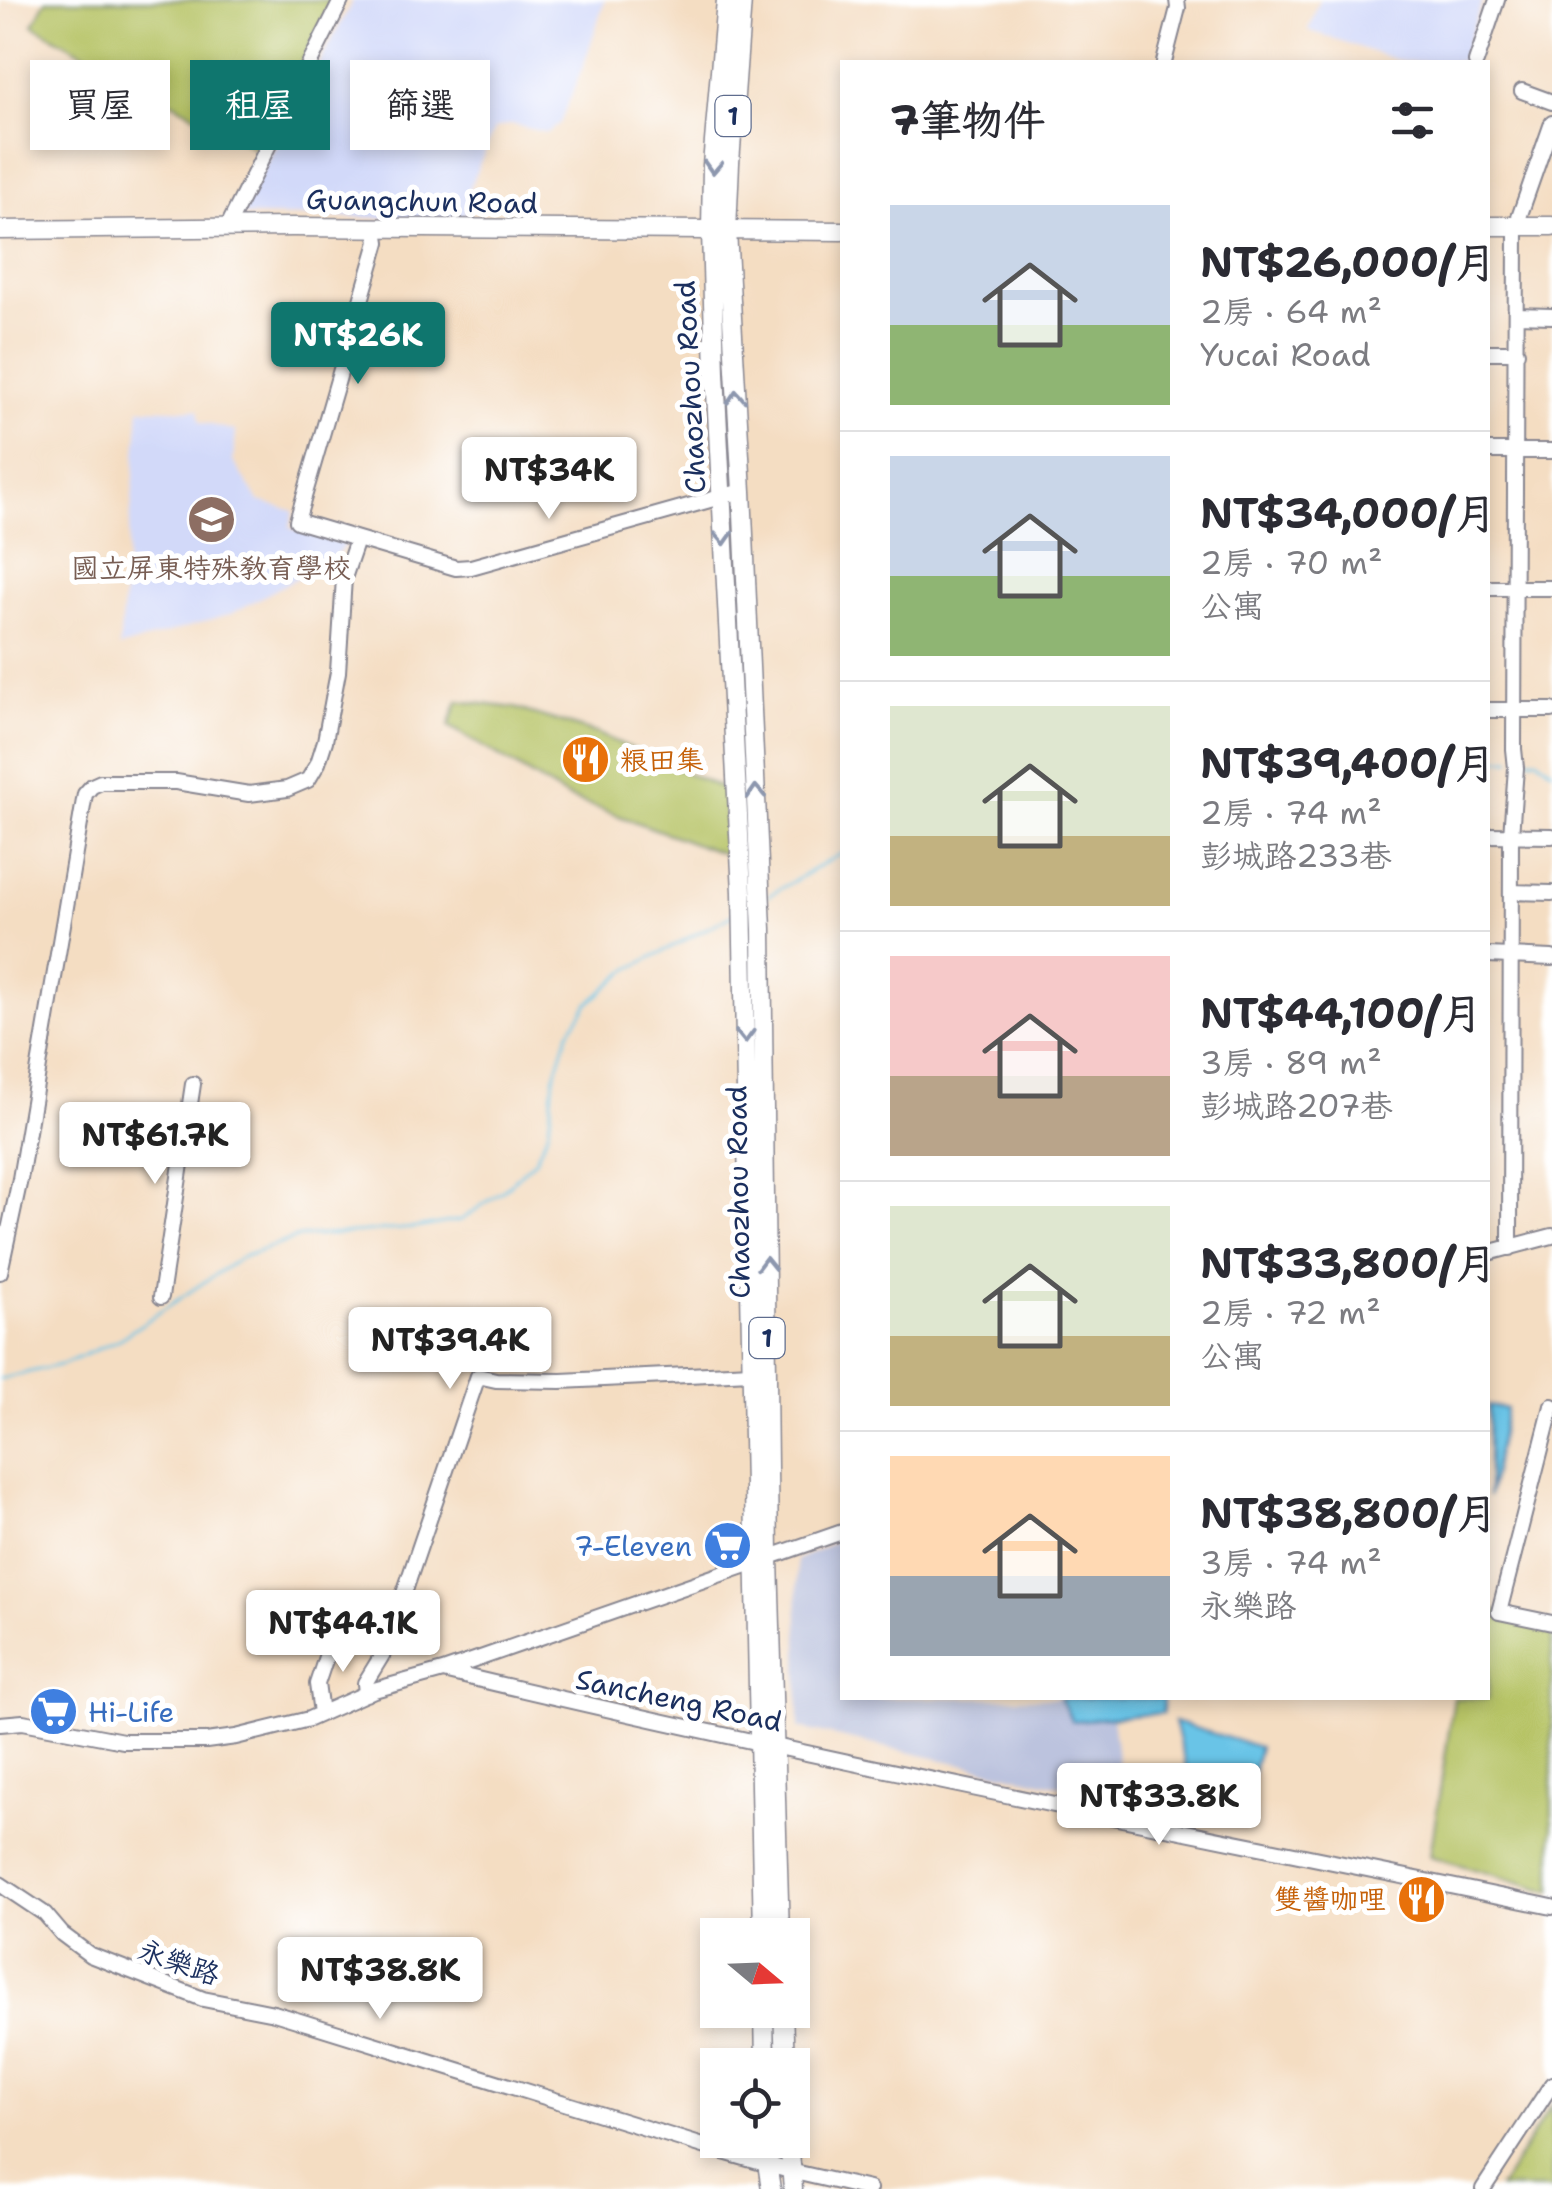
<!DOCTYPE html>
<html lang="zh-TW">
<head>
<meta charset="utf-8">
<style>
  body { margin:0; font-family:"Shantell Sans","LXGW WenKai TC",sans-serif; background:#f2f2f3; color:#2b2b33; height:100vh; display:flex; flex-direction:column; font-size:38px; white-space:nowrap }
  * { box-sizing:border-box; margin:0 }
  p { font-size:32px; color:#7c7c81 }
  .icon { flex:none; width:55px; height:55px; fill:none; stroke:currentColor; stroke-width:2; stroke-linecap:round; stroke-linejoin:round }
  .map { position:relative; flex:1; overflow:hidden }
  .drawer { position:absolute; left:840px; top:60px; width:650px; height:1640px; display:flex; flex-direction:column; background:#fff; border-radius:0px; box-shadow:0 5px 15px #0003 }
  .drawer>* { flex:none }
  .hud { position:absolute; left:30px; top:60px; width:660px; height:90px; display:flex; gap:20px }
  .needle { width:65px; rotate:109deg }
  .fabs { position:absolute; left:700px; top:1918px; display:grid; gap:20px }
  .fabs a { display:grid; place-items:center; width:110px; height:110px; border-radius:0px; background:#fff; box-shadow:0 5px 15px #0003; font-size:50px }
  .price { position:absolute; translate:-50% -85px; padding:0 22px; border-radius:10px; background:#fff; color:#222; font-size:32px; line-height:65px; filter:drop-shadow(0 2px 5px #0008) }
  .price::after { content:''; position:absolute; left:50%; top:60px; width:30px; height:22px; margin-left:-15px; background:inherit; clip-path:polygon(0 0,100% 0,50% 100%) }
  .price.current { background:#0f766e; color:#fff }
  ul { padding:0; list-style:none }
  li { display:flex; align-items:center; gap:30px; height:250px; padding:0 50px }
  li+li { border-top:2px solid #e1e1e2 }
  li span { display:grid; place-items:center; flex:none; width:280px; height:200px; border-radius:0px; color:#555 }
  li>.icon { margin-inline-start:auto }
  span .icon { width:120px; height:120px; fill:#fffc; stroke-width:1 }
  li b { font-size:42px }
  h2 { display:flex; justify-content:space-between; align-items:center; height:120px; padding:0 50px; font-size:42px }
  .pill { padding:0 35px; border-radius:0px; background:#fff; box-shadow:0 5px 15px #0003; font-size:35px; line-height:90px }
  .pill.current { background:#0f766e; color:#fff }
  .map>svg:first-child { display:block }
  .built { fill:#d2d9f9 }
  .industrial { fill:#bcc3de }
  .green { fill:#b6c365; stroke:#687962; stroke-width:2.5 }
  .water { fill:#69c4e7; stroke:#427aa2; stroke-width:2.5 }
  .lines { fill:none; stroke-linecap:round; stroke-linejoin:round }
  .stream { stroke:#69c4e7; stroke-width:2.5 }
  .minor-casing { stroke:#888690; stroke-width:18 }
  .major-casing { stroke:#888690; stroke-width:21 }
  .minor { stroke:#fff; stroke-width:14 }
  .major { stroke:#fff; stroke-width:18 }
  .oneway { stroke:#8d97ae }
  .labels { text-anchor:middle; stroke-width:10; stroke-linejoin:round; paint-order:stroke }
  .shield { fill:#fff; stroke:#5f6d8e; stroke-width:2.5 }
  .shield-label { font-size:25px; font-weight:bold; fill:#1b2f5e }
  .street-label { font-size:28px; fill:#1b2f5e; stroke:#fff }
  .education-label { font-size:28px; fill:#785e54; stroke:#fff }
  .food-label { font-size:28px; fill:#c56008; stroke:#fff; text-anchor:start }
  .shop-label { font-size:28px; fill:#366cbe; stroke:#fff; text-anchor:end }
</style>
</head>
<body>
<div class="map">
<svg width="1552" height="2189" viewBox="0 0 1552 2189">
  <rect width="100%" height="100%" fill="#fff"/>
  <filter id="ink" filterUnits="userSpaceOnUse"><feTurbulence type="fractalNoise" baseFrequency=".01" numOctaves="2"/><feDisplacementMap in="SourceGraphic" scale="20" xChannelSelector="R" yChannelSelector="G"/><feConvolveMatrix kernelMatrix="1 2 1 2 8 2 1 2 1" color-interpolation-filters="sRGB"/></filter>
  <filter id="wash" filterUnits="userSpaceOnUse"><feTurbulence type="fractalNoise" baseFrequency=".0048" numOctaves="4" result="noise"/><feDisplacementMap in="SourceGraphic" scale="40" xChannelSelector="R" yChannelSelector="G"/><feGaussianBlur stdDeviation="2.25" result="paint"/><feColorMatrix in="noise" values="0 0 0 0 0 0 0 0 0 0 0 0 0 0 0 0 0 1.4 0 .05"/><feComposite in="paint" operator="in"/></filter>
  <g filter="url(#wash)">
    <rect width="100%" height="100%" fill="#f4ddc2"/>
    <path class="built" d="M 353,0 L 605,0 L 584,64 L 560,123 L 547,133 L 511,124 L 494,129 L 470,187 L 464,219 L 243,216 L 246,201 Z
      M 1319,0 L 1483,0 L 1461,62 L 1402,62 L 1308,30 Z
      M 140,408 L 198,410 L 200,422 L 236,431 L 233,461 L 259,501 L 294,511 L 290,528 L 346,544 L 332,559 L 231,614 L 119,648 Z"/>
    <path class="industrial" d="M 842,1538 L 842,1698 L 1060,1698 L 1072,1721 L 1112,1717 L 1118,1764 L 1093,1793 L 799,1728 L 797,1560 Z"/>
    <path class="green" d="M 46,0 L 334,0 L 257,149 L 33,25 Z
      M 458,701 L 515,708 L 596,733 L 724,789 L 729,856 L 567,797 L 449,726 Z
      M 1488,1608 L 1552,1626 L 1552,1892 L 1430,1856 L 1454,1698 L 1488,1698 Z
      M 1552,2105 L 1552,2189 L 1499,2188 L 1547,2112 Z"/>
    <path class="water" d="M 1488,1405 L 1506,1409 L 1488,1497 Z
      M 1060,1698 L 1163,1698 L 1163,1713 L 1072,1721 Z
      M 1174,1722 L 1259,1747 L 1242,1815 L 1195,1801 Z"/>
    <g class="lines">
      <path class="stream" d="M 1488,759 L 1511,759
        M 1519,759 L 1537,759 L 1552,770
        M 768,896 L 842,853
        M 0,1379 L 64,1364 L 118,1340 L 240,1258 L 299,1237 L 415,1228 L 461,1220 L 501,1192 L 535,1160 L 549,1129 L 554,1078 L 568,1033 L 588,1004 L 626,971 L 734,914"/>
    </g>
  </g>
  <g filter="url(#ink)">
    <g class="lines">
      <defs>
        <path id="minor" d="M 1164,62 L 1178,8 L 1177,0
          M 1476,62 L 1497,0
          M 1522,91 L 1552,102
          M 227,228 L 341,1
          M 376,229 L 378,242 L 297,521 L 456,568 L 471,567 L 742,491
          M 1516,315 L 1552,316
          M 1488,352 L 1517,352
          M 1488,451 L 1552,451
          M 1488,588 L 1552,588
          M 1488,710 L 1552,710
          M 1488,835 L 1552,836
          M 1511,892 L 1552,893
          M 1488,955 L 1552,958
          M 1510,1248 L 1511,835 L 1516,768 L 1514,749 L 1516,226 L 1552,123
          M 1488,1253 L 1552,1236
          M 0,1272 L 20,1179 L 85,794 L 92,786 L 101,782 L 176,782 L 249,794 L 287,789 L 308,780 L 318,763 L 325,741 L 338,672 L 344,578 L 357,540
          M 161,1297 L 193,1084
          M 1552,1406 L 1499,1612 L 1552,1623
          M 443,1671 C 811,1759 1182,1830 1552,1907
          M 366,1694 L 365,1683 L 384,1652 L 478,1376 L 496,1380 L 561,1381 L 751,1372
          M 321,1713 L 317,1684 L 334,1633
          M 0,1724 L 23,1722 L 123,1741 L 206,1741 L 236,1737 L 309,1719 L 374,1690 L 443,1671 L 842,1532
          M 0,1884 L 45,1914 L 62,1934 L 90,1955 L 203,1999 L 274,2013 L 713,2149 L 790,2171 L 869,2189
          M 1483,2189 L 1552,2084"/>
        <path id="major" d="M 726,0 L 712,165 L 711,231 L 715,373 L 742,892 L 763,1935
          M 742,0 L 730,163 L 727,231 L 742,491 L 762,929 L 769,1558 L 780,1935
          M 1488,226 L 1552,226
          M 0,230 L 293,227 L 842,231
          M 764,2010 L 765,2065
          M 783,2010 L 785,2065
          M 766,2140 L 767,2163 L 771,2189
          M 789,2140 L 793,2189"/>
      </defs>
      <use href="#minor" class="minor-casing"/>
      <use href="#major" class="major-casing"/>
      <use href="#minor" class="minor"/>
      <use href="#major" class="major"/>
    </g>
    <defs><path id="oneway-chevron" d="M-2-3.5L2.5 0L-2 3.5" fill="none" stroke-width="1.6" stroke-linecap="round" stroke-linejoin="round" transform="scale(2.5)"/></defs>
    <g class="oneway">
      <use href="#oneway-chevron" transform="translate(713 167) rotate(93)"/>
      <use href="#oneway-chevron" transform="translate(736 397) rotate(-94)"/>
      <use href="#oneway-chevron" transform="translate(724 538) rotate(87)"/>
      <use href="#oneway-chevron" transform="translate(756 792) rotate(-93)"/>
      <use href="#oneway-chevron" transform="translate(745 1036) rotate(89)"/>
      <use href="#oneway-chevron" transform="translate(766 1264) rotate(-91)"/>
    </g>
  </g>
  <defs>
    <symbol id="school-disc" viewBox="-11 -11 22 22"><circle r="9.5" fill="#8d6e63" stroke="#fff"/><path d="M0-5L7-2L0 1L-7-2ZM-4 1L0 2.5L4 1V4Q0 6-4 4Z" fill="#fff"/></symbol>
    <symbol id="restaurant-disc" viewBox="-11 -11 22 22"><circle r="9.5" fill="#e8710a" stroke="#fff"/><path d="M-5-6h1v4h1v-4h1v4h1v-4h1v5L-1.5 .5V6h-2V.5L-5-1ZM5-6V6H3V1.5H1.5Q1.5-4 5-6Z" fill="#fff"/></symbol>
    <symbol id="supermarket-disc" viewBox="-11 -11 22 22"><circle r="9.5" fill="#3f7fe0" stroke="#fff"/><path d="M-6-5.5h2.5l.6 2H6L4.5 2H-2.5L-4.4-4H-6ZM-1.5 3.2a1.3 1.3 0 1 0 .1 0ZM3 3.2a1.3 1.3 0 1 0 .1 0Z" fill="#fff"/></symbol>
  </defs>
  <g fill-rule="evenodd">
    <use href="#school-disc" x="184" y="492" width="55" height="55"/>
    <use href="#restaurant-disc" x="558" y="732" width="55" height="55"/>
    <use href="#supermarket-disc" x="700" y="1518" width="55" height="55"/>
    <use href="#supermarket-disc" x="26" y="1684" width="55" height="55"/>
    <use href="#restaurant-disc" x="1394" y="1872" width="55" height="55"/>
  </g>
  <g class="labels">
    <g class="shield">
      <rect x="715.5" y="96" width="35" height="40" rx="8"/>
      <rect x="749.5" y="1318" width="35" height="40" rx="8"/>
    </g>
    <g class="shield-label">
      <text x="733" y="125">1</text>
      <text x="767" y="1347">1</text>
    </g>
    <g class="street-label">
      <text transform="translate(422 201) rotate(1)" y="10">Guangchun Road</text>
      <text transform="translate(690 387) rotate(-93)" y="10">Chaozhou Road</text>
      <text transform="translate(738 1192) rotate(-91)" y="10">Chaozhou Road</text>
      <text transform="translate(679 1700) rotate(12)" y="10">Sancheng Road</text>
      <text transform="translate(179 1962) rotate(19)" y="10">永樂路</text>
    </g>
    <g class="education-label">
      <text x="211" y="578">國立屏東特殊教育學校</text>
    </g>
    <g class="food-label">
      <text x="620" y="770">粮田集</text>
      <text x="1386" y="1909" text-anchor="end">雙醬咖哩</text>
    </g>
    <g class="shop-label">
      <text x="692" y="1556">7-Eleven</text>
      <text x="88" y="1722" text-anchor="start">Hi-Life</text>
    </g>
  </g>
</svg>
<div class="fabs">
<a><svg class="needle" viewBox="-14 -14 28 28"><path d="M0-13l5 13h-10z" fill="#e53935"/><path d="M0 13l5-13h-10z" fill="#7c7c81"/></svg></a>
<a><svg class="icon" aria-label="locate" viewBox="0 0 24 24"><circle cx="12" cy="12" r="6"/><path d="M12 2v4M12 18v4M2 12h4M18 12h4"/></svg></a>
</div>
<b class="price current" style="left:358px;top:387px">NT$26K</b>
<b class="price" style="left:549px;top:522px">NT$34K</b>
<b class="price" style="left:155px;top:1187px">NT$61.7K</b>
<b class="price" style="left:450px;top:1392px">NT$39.4K</b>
<b class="price" style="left:343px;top:1675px">NT$44.1K</b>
<b class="price" style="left:1159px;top:1848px">NT$33.8K</b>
<b class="price" style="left:380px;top:2022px">NT$38.8K</b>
<div class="hud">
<a class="pill">買屋</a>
<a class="pill current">租屋</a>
<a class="pill">篩選</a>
</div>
<section class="drawer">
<h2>7筆物件<svg class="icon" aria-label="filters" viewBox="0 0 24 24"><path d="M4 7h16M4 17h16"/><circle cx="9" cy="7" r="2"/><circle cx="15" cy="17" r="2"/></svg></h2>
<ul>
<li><span style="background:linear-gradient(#c9d6e8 60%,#8fb573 0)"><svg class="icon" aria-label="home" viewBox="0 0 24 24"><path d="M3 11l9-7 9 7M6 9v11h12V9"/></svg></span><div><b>NT$26,000/月</b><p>2房 · 64 m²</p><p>Yucai Road</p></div></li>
<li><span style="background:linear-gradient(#c9d6e8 60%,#8fb573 0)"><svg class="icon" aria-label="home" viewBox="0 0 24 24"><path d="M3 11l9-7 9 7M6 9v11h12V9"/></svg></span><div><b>NT$34,000/月</b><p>2房 · 70 m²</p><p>公寓</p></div></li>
<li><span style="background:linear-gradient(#dfe7d0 65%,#c2b280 0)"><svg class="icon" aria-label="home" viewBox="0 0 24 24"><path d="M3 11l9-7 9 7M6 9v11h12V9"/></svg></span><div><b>NT$39,400/月</b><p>2房 · 74 m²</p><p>彭城路233巷</p></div></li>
<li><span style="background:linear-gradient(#f6c9c9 60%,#b9a48a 0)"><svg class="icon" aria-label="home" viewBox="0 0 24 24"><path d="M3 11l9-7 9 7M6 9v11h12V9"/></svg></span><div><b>NT$44,100/月</b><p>3房 · 89 m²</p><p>彭城路207巷</p></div></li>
<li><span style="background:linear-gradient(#dfe7d0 65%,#c2b280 0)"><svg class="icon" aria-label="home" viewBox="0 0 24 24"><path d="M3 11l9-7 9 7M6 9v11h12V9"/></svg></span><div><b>NT$33,800/月</b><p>2房 · 72 m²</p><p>公寓</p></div></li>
<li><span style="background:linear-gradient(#ffd9b3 60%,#9aa5b1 0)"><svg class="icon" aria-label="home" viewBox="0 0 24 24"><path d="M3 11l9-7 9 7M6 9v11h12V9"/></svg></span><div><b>NT$38,800/月</b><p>3房 · 74 m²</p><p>永樂路</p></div></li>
</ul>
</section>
</div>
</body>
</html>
